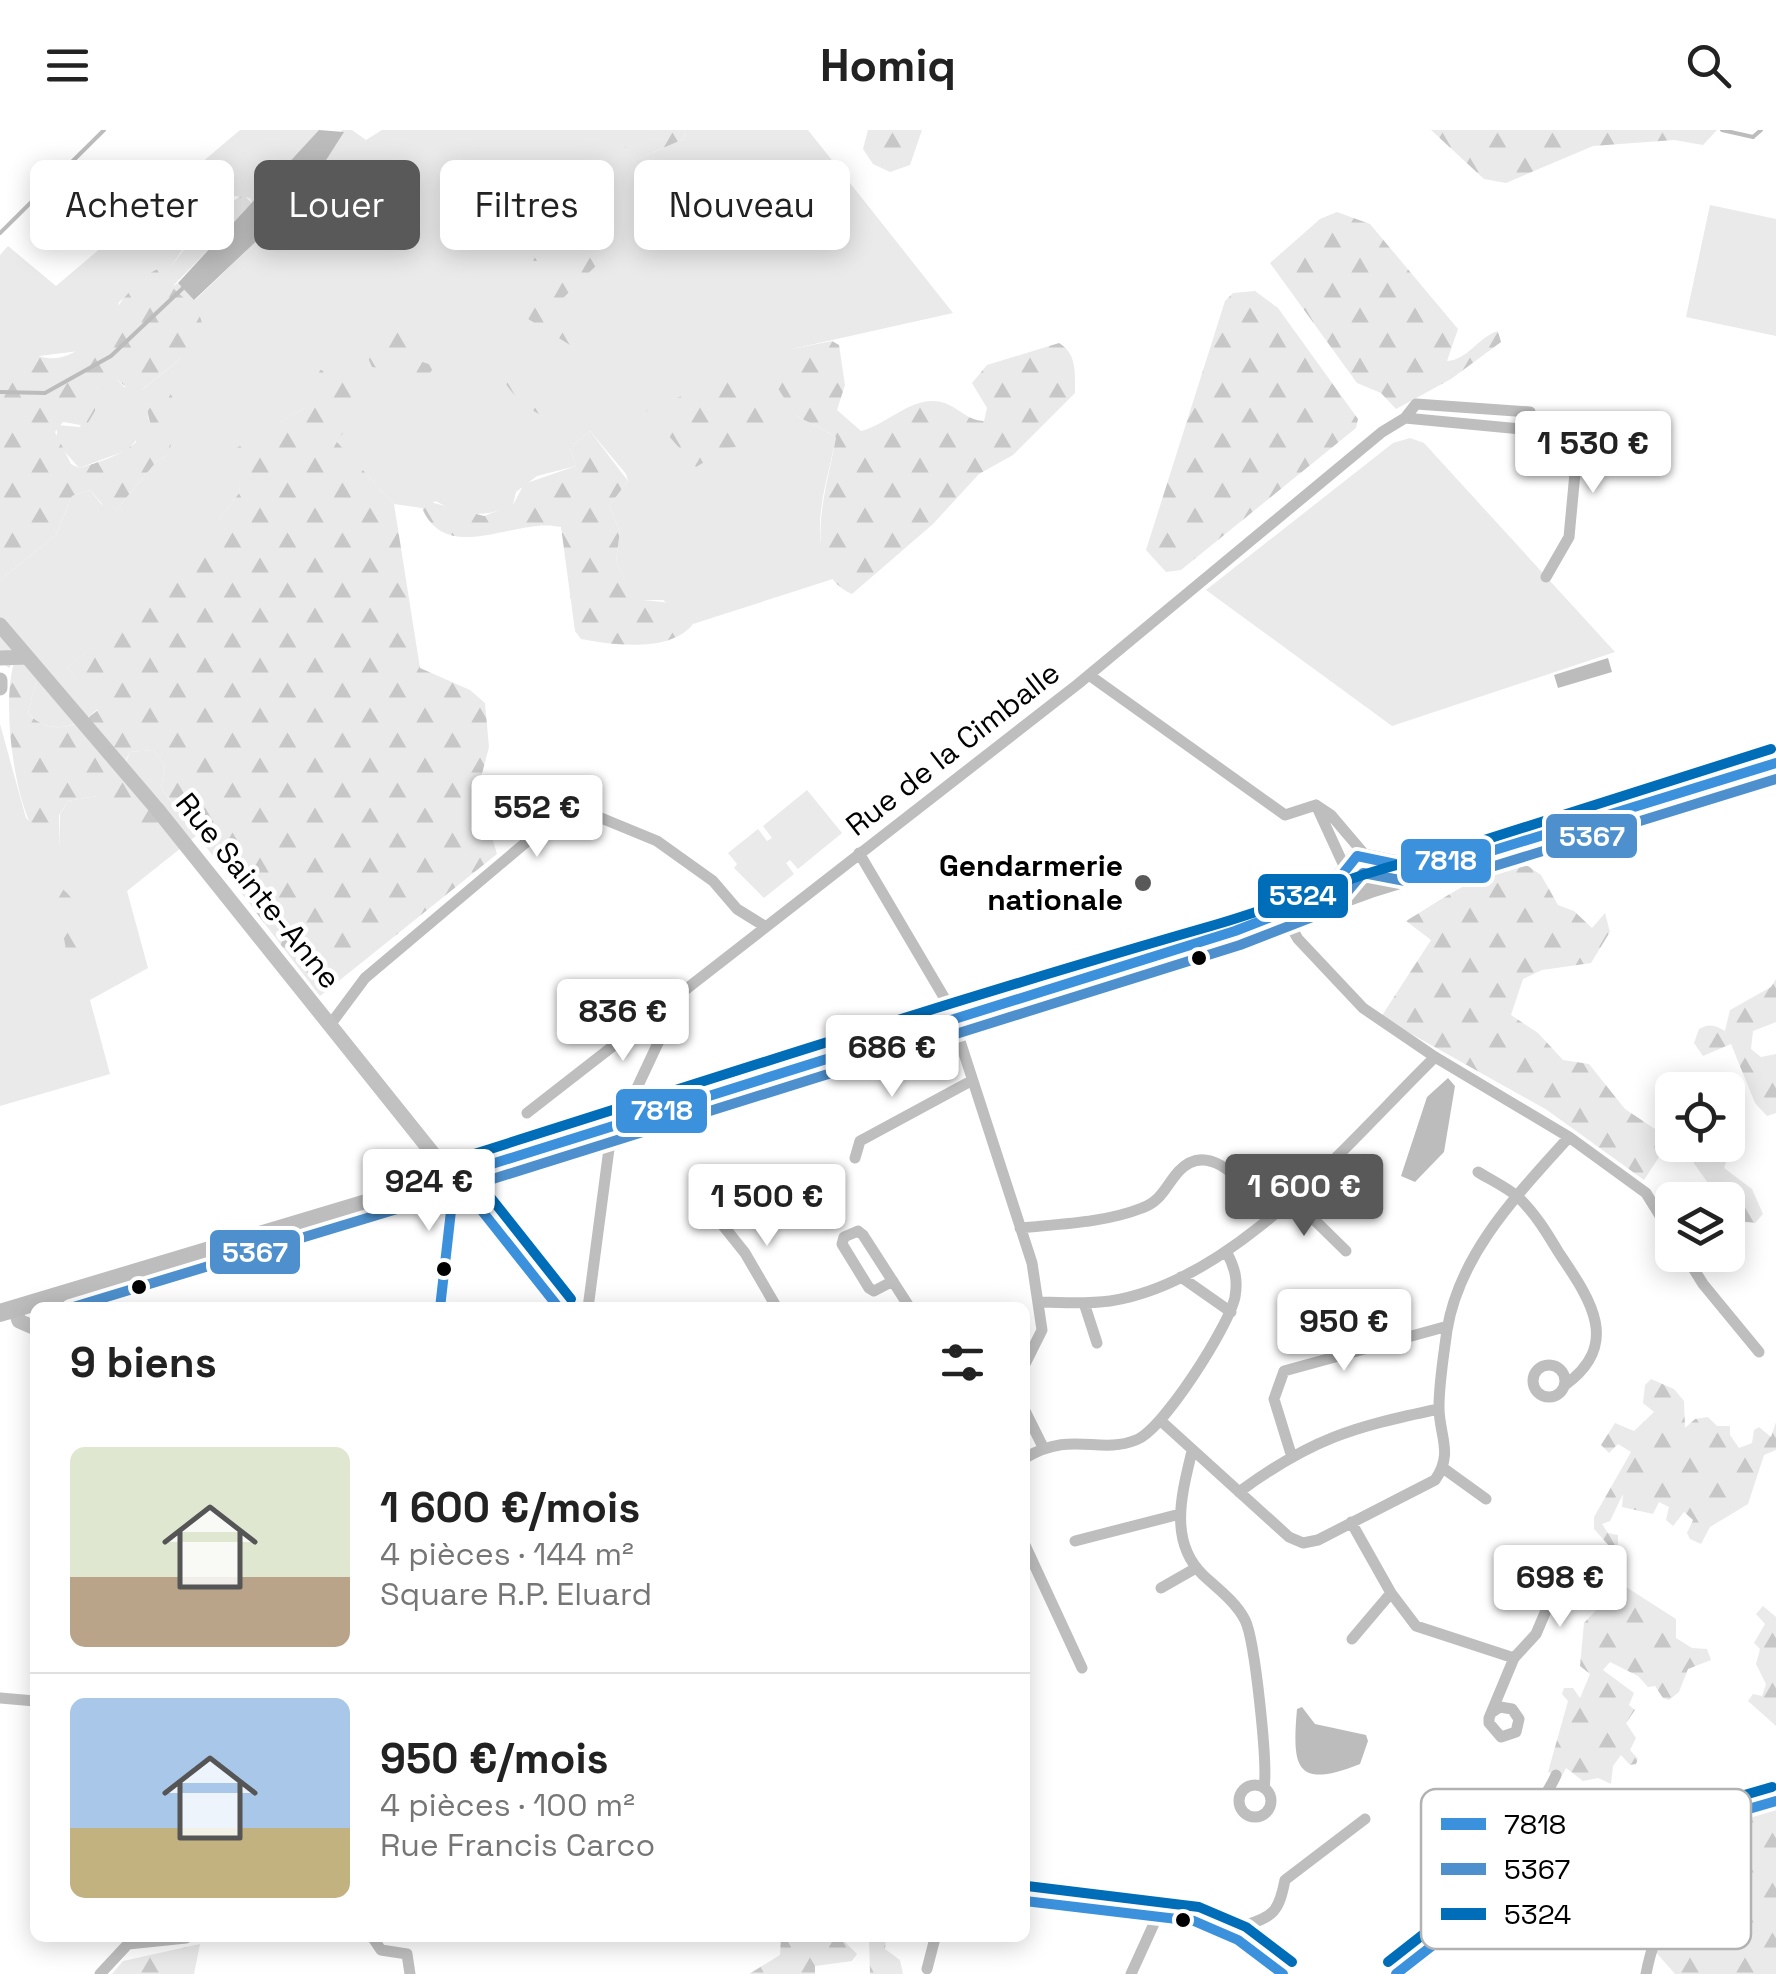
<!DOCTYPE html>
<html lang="fr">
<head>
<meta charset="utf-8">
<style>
  body { margin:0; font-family:"Space Grotesk",sans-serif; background:#f2f2f2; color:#222; height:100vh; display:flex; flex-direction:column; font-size:38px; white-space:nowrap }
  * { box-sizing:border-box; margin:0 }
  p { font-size:32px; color:#767676 }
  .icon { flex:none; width:55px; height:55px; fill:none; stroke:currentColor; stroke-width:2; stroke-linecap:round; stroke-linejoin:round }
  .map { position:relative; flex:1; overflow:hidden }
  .side { position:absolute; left:30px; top:1172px; width:1000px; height:640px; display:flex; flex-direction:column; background:#fff; border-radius:15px; box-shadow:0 5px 25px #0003 }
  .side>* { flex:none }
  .top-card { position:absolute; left:30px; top:30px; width:1000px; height:90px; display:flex; gap:20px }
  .controls { position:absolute; left:1655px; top:942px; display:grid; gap:20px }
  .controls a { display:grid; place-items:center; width:90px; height:90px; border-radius:15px; background:#fff; box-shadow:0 5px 25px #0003; font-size:50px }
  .price { position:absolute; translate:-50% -85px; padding:0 22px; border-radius:10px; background:#fff; color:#222; font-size:32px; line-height:65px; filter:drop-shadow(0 2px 5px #0008) }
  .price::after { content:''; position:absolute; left:50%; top:60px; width:30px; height:22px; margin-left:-15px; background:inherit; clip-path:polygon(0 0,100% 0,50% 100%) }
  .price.on { background:#595959; color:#fff }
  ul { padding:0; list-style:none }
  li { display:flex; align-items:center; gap:30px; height:250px; padding:0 40px }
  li+li { border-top:2px solid #e0e0e0 }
  li span { display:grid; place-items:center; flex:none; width:280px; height:200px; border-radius:15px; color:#555 }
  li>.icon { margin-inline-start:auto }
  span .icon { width:120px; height:120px; fill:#fffc; stroke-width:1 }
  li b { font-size:42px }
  h2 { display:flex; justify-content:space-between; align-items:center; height:120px; padding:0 40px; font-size:42px }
  .chip { padding:0 35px; border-radius:15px; background:#fff; box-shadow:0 5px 25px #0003; font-size:35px; line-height:90px }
  .chip.on { background:#595959; color:#fff }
  header { display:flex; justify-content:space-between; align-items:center; height:130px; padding:0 40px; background:#fff; font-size:45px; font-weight:700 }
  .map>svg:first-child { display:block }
  .grass { fill:#eaeaea }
  .forest { fill:url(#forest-firs) }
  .water { fill:#bcbcbc }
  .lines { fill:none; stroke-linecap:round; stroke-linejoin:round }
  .stream { stroke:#bcbcbc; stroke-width:4 }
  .street { stroke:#bebebe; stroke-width:11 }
  .secondary { stroke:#c1c1c1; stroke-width:15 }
  .primary { stroke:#bdbdbd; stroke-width:18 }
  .bus-1-casing { stroke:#fff; stroke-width:18 }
  .bus-2-casing { stroke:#fff; stroke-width:18 }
  .bus-3-casing { stroke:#fff; stroke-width:18 }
  .bus-1 { stroke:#3c91dc; stroke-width:10 }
  .bus-2 { stroke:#4d90cd; stroke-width:10 }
  .bus-3 { stroke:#006db8; stroke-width:10 }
  .poi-dot { fill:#595959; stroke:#fff; stroke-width:4 }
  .bus-dot { fill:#000; stroke:#fff; stroke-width:4 }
  .labels { text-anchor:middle; stroke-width:9; stroke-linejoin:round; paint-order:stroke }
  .street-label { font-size:30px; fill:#000; stroke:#fff }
  .poi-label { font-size:30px; font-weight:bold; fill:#000; stroke:#fff; text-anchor:end }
  .key { fill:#fff; stroke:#b2b2b2; stroke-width:2.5 }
  .key-label { font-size:28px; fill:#000 }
  .line-badge { stroke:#fff; stroke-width:4 }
  .badge-label { font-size:28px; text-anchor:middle; font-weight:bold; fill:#fff }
</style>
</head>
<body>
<header><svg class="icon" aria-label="menu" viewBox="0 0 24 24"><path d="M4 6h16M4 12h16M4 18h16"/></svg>Homiq<svg class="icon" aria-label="search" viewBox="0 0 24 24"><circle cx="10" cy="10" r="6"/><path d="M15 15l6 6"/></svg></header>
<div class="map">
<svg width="1776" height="1844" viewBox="0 0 1776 1844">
  <defs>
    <pattern id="forest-firs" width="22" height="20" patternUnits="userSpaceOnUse" patternTransform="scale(2.5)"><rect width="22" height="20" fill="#eaeaea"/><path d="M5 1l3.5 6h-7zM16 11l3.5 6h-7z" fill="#c7c7c7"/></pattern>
  </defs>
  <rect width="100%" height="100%" fill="#fff"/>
  <path class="grass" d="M 240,0 L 319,0 L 253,74 L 250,68 L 235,66 L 206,85 L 172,135 L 119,172 L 115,186 L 79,221 L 0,231 L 0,125 L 8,116 L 56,156 Z
    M 342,0 L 352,0 L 366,10 L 382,0 L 655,0 L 633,31 L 684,9 L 685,0 L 808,0 L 953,183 L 792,219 L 795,285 L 836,307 C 828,351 804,412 836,448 L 693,494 L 663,470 L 633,470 L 616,431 L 620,401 L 609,376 L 628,351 L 626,344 L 590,301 L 570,318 L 576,336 L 537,346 L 516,362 L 513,375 C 486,388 462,387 436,371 L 422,378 L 394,374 L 305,278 L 234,320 L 240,362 L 161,466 L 67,537 L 98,579 C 76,598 50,606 28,583 L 36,552 L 15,530 L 9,538 L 0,531 L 0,450 L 56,405 L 72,366 L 90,360 L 101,374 L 116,380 L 157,331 L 169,324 L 147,285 L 150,293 L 128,320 L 79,338 L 57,313 L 57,295 L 80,297 L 95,259 L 114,246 L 124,257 L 142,260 C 171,236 194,225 199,186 L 171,157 L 178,153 L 195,170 L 265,103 L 274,85 L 315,67 L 312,53 Z
    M 1710,75 L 1776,89 L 1776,206 L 1686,187 Z
    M 1410,308 L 1424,313 L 1615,522 L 1392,596 L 1206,460 L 1393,313 Z
    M 0,594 L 26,688 L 59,721 L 60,684 L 68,671 L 97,666 L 109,674 L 130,622 L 153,620 L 165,635 L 161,658 L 196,706 L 127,761 L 148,838 L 90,870 L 110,944 L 0,976 Z
    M 807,660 L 842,703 L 798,739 L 790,730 L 786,733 L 794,744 L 764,768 L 734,738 L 737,734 L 728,723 L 758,699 L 767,711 L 772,708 L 763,696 Z"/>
  <path class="forest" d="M 655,0 L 685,0 L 684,9 L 633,31 L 626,25 L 625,17 L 643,12 Z
    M 868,0 L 922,0 L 910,35 L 890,42 L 873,34 L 863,19 Z
    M 1431,0 L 1717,0 L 1703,15 L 1674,10 L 1593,16 L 1506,53 L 1484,49 Z
    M 570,62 L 582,66 L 590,84 C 584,108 548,143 521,127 L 520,115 L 535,97 L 561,82 Z
    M 243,65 L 253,74 L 172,157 C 180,165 194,176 200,187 C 212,210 157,247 142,260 L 134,264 L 114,247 L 95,259 L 95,281 L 86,296 L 63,292 L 55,302 L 71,334 L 79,338 C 97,333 123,325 136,312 L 134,294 L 150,293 L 146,273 L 154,260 L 169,261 L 178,278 L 169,324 L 157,331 L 116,380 L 108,381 L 90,360 L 72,366 L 56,405 L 0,450 L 0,231 L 26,221 C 97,258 113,142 172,135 L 199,100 L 200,91 Z
    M 1337,82 L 1370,94 L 1458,199 L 1447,231 C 1468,230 1478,207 1498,201 L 1501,212 L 1451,249 L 1396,279 L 1381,263 L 1357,253 L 1270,133 L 1320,89 Z
    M 606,117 L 606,126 L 559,172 C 575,186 585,192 587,214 L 578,220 L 525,187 L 526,162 L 585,122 Z
    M 1255,161 L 1278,178 L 1358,289 L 1356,298 L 1181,440 L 1166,442 L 1146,420 L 1225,171 L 1233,163 Z
    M 402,188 L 416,209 L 417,230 L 434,236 L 429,245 L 372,237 L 368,228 L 374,210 Z
    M 832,211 L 839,215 L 845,255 L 837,280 L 861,301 C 888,294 913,265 941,272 C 958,276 967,291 984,291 L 987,278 L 972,253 L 987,235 L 1059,213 C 1077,224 1075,242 1075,263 L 1013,325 L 979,344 L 933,394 L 852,464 C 797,440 829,352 836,307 L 795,285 L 765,238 L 792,219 Z
    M 512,238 C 531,245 560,271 558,292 C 542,290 509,265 503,248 Z
    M 320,240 L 344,245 L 366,277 L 336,311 L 394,374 L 420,538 L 470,560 L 485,573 L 489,617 L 478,659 L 497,724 L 320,866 L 161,658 L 165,635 L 153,620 L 130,622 L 120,641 L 161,696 L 157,706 L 142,706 L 97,666 L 68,671 L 59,685 L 59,721 L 51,724 C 14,696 0,570 15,530 L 29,534 L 36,552 L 28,583 C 49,606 76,598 98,580 L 67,537 L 161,465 L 240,362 L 233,320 L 305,278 Z
    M 730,247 C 754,255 769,280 780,302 L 776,312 L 728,318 L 696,337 L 646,280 Z
    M 590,301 L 628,351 L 609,376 L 620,401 L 616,431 L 633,469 L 672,473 L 693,494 C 671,523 613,515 581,509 L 575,501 L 561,397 C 517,386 447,437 422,378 L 430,372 L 484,386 L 513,375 L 524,354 L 576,336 L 570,318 Z
    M 1528,736 L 1541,745 L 1558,775 L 1574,781 L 1592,798 L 1605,783 L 1610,802 L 1591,833 L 1542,840 L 1523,849 L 1511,885 L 1538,903 L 1563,930 L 1589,934 L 1625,979 L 1655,999 L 1663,1011 L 1659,1027 L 1644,1050 L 1547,980 L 1381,887 L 1431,810 L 1406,791 C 1444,769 1483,738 1528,736 Z
    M 58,756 C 86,773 81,804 87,831 L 79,840 L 66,828 C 67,795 48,786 50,758 Z
    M 1776,849 L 1776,892 L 1753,901 L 1751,919 L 1761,927 L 1776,924 L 1776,983 L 1767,986 L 1755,973 L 1731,914 L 1703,926 L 1694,913 L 1699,899 C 1710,893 1715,895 1725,901 L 1730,880 L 1771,857 Z
    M 1728,1007 L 1732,1014 L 1724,1038 L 1752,1059 L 1763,1084 L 1755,1093 L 1737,1091 L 1728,1101 L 1728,1070 L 1720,1070 L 1681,1015 L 1728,1015 Z
    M 1651,1249 L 1674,1259 L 1684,1271 L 1685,1298 L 1695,1289 L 1708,1287 L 1717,1296 L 1730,1296 L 1730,1305 L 1739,1318 L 1752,1313 L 1754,1300 L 1759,1297 L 1771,1307 L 1776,1292 L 1776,1320 L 1764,1325 L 1748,1374 L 1710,1397 L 1701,1414 L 1690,1409 L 1687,1403 L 1693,1390 L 1684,1382 L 1673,1396 L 1666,1390 L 1669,1377 L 1659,1372 L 1653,1384 L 1622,1377 L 1623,1364 L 1610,1391 L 1602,1394 L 1608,1403 L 1618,1405 L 1618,1416 L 1611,1418 L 1594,1399 L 1594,1387 L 1631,1322 L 1618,1314 L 1609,1323 L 1601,1315 L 1615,1293 L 1634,1301 L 1654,1282 L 1643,1273 L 1645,1255 Z
    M 1626,1457 L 1676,1489 L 1676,1508 L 1692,1518 L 1707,1519 L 1711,1530 L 1688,1539 L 1679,1562 L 1669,1570 L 1663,1568 L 1655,1556 L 1648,1557 L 1638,1546 L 1610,1532 L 1603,1540 L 1634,1563 L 1629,1575 L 1635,1580 L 1626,1593 L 1636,1608 L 1630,1620 L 1638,1629 L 1636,1634 L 1630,1635 L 1621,1625 L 1613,1636 L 1611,1654 L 1598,1648 L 1583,1651 L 1566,1638 L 1562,1646 L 1548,1642 L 1568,1571 L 1562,1564 L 1564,1558 L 1573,1558 L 1580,1568 L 1590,1544 L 1580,1536 L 1584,1493 L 1616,1459 Z
    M 1763,1476 L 1776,1487 L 1776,1596 L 1748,1571 L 1753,1564 L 1762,1566 L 1766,1554 L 1756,1534 L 1760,1519 L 1754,1513 L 1765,1494 L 1756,1484 Z
    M 1776,1676 L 1776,1844 L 1675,1844 L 1647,1812 L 1650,1805 L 1642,1795 L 1648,1784 L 1700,1730 L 1715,1733 L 1744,1686 Z
    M 781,1808 L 841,1808 L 857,1824 L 852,1831 L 815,1836 L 815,1844 L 749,1844 L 780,1825 Z
    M 869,1808 L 886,1808 L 885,1819 L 900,1830 L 903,1844 L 870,1844 Z
    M 200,1814 L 194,1844 L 112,1844 L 123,1831 Z"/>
  <path class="water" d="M 319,0 L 344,2 L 312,52 L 320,62 L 315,67 L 318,70 L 300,82 L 292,75 L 274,85 L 265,103 L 194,170 L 178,153 Z
    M 1608,528 L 1612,542 L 1558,558 L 1554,545 Z
    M 1448,948 L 1455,956 L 1444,1022 L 1415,1052 L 1401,1046 L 1427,967 Z
    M 1302,1577 L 1315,1594 L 1366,1605 L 1368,1611 L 1360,1634 C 1295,1660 1292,1637 1297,1579 Z"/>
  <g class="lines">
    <path class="stream" d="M 1722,0 L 1753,7 L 1761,0
      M 0,103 L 104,0
      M 0,262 L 45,263 L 111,226 L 183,158"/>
    <path class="street" d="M 1405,288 L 1532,300
      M 1089,545 L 1285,685 L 1316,675
      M 859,723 L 948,874 L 1032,1133 L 1042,1200 L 1025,1234
      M 1345,738 L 1316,675 L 1331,685 L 1365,725
      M 1287,790 L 1298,809 L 1363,878 L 1435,927 L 1569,1007 L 1646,1063 L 1672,1105
      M 330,895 L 365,848 L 530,709 L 562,689 L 589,683 L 657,711 L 713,751 L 737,779 L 766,797
      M 527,983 L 1078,554 L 1382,302 L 1405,288 L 1416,274 L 1530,282 L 1532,300 L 1575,343 L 1569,407 L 1546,447
      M 620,994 L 673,881 L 669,875
      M 855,1028 L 860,1011 L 971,951
      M 1478,1042 C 1491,1050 1506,1057 1518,1067 C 1535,1083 1547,1103 1559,1123 C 1590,1169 1622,1214 1565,1255
      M 471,1067 L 559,1178
      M 1291,1067 L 1346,1121
      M 717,1088 L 745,1123 L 777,1178
      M 1020,1098 C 1059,1094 1104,1093 1142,1078 C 1162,1071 1166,1055 1179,1041 C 1212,1006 1249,1062 1271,1083
      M 1685,1125 L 1703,1154 L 1759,1222
      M 1181,1147 L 1231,1182
      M 893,1151 L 874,1161 L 869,1158 L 842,1114 L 844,1107 L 858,1101 L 863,1105 L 910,1178
      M 1041,1172 C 1064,1173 1087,1174 1110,1171 C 1235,1152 1348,1012 1435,927
      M 1084,1173 L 1097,1213
      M 440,1178 L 452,1072
      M 588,1178 L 612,996
      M1533 1251a16 16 0 1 1 32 0a16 16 0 1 1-32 0Z
      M 1025,1281 L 1043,1317
      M 1161,1291 L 1289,1407 L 1303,1413 L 1318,1410 L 1435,1350 C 1454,1323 1439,1306 1439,1277 C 1439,1252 1444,1224 1447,1200 C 1460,1122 1519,1063 1569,1007
      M 1192,1321 C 1182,1363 1168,1411 1203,1445 C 1217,1458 1236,1472 1245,1490 C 1255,1510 1268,1635 1264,1658
      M 1291,1324 L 1274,1269 L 1284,1241 L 1448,1196
      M 1025,1328 C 1072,1300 1098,1325 1136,1310 C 1163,1300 1229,1196 1235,1167 C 1238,1150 1235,1138 1227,1123
      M 1443,1338 L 1486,1369
      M 1239,1362 C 1311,1309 1352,1297 1439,1279
      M 1351,1392 L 1391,1463 L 1352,1509
      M 1075,1411 L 1180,1384
      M 1025,1415 L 1082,1538
      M 1161,1458 L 1196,1438
      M 1391,1463 L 1416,1496 L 1514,1528 L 1489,1588 L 1489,1593 L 1501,1607 L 1516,1602 L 1519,1589 L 1512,1579 L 1500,1577 L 1491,1583
      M 1514,1528 L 1536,1504 L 1562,1443
      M 0,1568 L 35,1571
      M1239 1671a16 16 0 1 1 32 0a16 16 0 1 1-32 0Z
      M 1490,1765 C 1486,1744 1545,1673 1556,1645
      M 373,1808 L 381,1820 L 407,1824 L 410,1844
      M 1238,1810 L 1243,1796 C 1274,1787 1279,1781 1285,1750 L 1365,1689
      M 128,1814 L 186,1808
      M 927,1839 L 935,1808
      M 100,1844 L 128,1814
      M 1131,1844 L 1157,1787
      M 1646,1844 C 1650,1823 1656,1802 1669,1784 C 1691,1755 1737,1723 1728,1683"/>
    <path class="secondary" d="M 0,495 L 157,679 L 442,1035
      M 0,528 L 26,527
      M 0,550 L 0,558
      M 15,1179 L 19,1191 L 35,1198
      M 1025,1771 L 1194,1791 L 1238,1810 L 1283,1844
      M 1396,1844 C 1443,1815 1475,1770 1524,1744 L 1776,1671"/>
    <path class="primary" d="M 1462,730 L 1776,633
      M 1322,778 C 1356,763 1388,752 1424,744
      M435 1051a22 22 0 1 1 44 0a22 22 0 1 1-44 0Z
      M 476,1039 L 1235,801 L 1325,766 L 1357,726 L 1405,736 L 1472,727
      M 0,1183 L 436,1052"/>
    <defs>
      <path id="bus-1" d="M 476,1039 L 1235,801 L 1325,766 L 1357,726 L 1405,736 L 1472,727 L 1776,633
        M 440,1178 L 452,1072 L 441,1065 L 436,1046 L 448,1031 L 464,1031 L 475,1039 L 478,1052 L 471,1067 L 559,1178
        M 1025,1771 L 1194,1791 L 1238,1810 L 1283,1844
        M 1396,1844 L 1524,1744 L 1776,1671"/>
      <path id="bus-2" d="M 480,1053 L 1240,815 L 1333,779 L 1363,743 L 1405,751 L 1475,742 L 1776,649
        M 70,1178 L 440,1066"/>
      <path id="bus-3" d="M 471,1025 C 718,947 963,867 1211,796 C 1287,775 1358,741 1434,726 L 1771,619
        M 483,1058 L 571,1169
        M 1027,1756 L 1199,1777 L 1246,1797 L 1292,1832
        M 1388,1832 L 1517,1731 L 1772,1657"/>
    </defs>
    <use href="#bus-1" class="bus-1-casing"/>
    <use href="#bus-2" class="bus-2-casing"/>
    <use href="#bus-3" class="bus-3-casing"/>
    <use href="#bus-1" class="bus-1"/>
    <use href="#bus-2" class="bus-2"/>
    <use href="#bus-3" class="bus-3"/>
  </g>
  <circle class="poi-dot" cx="1143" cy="753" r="10"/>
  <g class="bus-dot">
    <circle cx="1199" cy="828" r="9"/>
    <circle cx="444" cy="1139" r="9"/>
    <circle cx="139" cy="1157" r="9"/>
    <circle cx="1183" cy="1790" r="9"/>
  </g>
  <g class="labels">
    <g class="street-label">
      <text transform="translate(953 619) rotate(-38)" y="10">Rue de la Cimballe</text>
      <text transform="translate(258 761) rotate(51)" y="10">Rue Sainte-Anne</text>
    </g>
    <g class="poi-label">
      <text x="1123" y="746">Gendarmerie<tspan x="1123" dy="34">nationale</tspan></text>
    </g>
  </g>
  <rect x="1421" y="1659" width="330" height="160" rx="15" class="key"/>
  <rect x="1441" y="1688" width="45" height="12" fill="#3c91dc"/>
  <rect x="1441" y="1733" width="45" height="12" fill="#4d90cd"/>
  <rect x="1441" y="1778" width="45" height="12" fill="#006db8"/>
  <g class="key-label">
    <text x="1504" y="1704">7818</text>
    <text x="1504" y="1749">5367</text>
    <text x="1504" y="1794">5324</text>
  </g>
  <g class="line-badge">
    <rect x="1544" y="682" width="95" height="48" rx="10" fill="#4d90cd"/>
    <rect x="1399" y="707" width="94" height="48" rx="10" fill="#3c91dc"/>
    <rect x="1256" y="742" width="94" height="48" rx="10" fill="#006db8"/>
    <rect x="614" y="957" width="95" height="48" rx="10" fill="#3c91dc"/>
    <rect x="208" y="1098" width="94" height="48" rx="10" fill="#4d90cd"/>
  </g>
  <g class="badge-label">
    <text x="1592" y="716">5367</text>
    <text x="1446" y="740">7818</text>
    <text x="1303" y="775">5324</text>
    <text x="662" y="990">7818</text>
    <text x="255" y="1132">5367</text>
  </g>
</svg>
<div class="controls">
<a><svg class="icon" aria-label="locate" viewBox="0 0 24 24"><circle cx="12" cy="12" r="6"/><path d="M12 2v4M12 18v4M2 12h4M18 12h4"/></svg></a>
<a><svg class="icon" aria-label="layers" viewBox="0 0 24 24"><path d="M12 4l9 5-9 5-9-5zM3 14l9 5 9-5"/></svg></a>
</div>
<b class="price" style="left:1593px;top:366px">1 530 €</b>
<b class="price" style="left:537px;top:730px">552 €</b>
<b class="price" style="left:623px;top:934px">836 €</b>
<b class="price" style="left:892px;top:970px">686 €</b>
<b class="price" style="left:429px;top:1104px">924 €</b>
<b class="price on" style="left:1304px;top:1109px">1 600 €</b>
<b class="price" style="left:767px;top:1119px">1 500 €</b>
<b class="price" style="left:1344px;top:1244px">950 €</b>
<b class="price" style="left:1560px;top:1500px">698 €</b>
<div class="top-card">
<a class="chip">Acheter</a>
<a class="chip on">Louer</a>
<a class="chip">Filtres</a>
<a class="chip">Nouveau</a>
</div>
<section class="side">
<h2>9 biens<svg class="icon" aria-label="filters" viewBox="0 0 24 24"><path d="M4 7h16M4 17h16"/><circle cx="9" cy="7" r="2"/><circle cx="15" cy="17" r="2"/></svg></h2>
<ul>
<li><span style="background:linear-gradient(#dfe7d0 65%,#b9a48a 0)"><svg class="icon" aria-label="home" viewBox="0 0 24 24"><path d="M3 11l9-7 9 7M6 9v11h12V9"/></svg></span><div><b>1 600 €/mois</b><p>4 pièces · 144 m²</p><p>Square R.P. Eluard</p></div></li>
<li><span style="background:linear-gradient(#a9c7e8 65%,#c2b280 0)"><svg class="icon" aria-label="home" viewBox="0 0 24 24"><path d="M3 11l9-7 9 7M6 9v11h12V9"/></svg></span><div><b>950 €/mois</b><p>4 pièces · 100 m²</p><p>Rue Francis Carco</p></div></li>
</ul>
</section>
</div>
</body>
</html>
